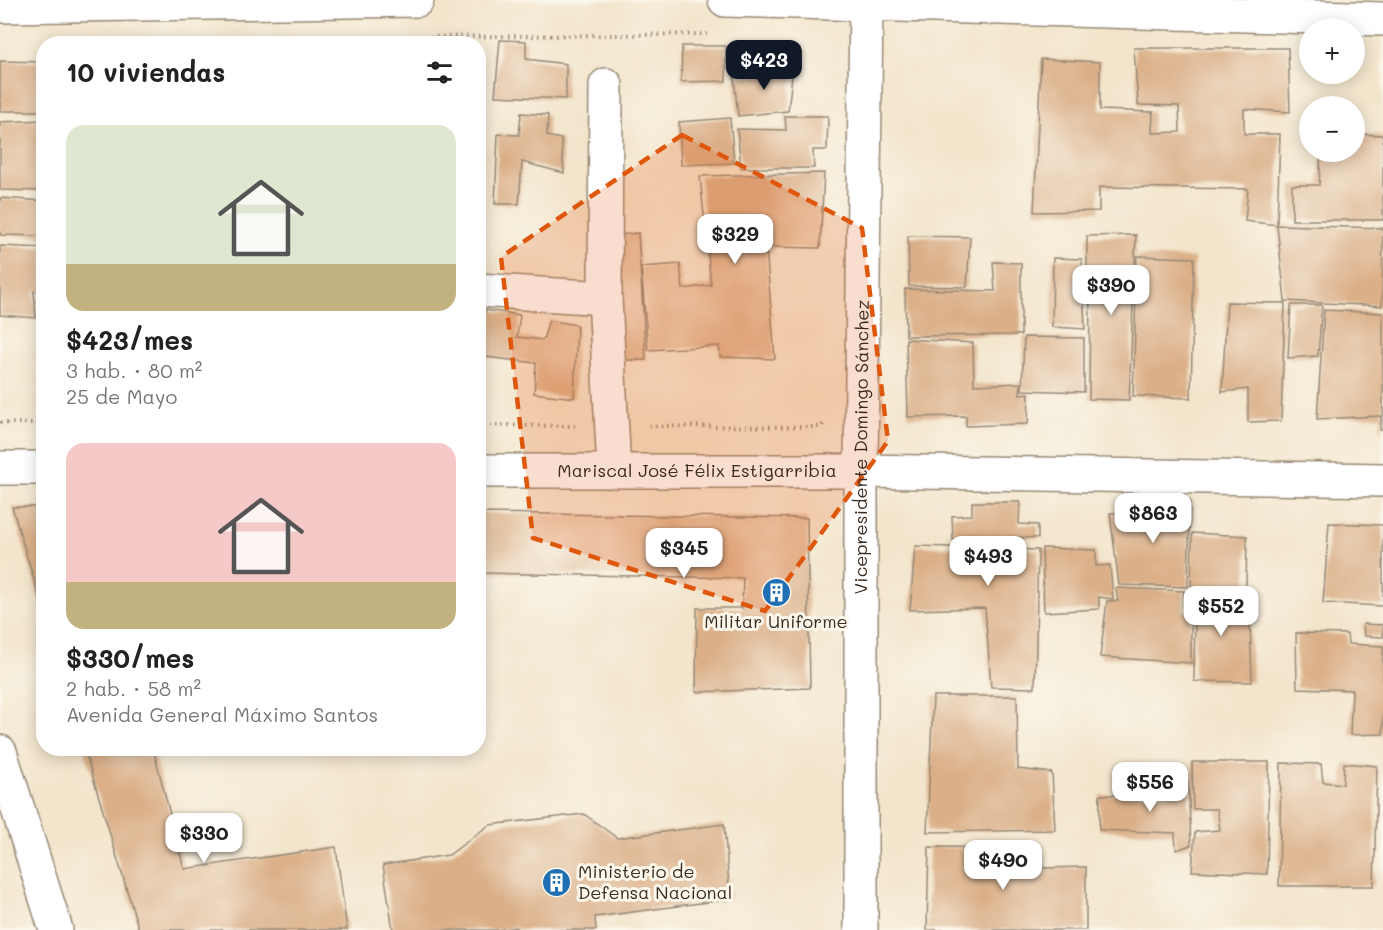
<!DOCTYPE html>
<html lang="es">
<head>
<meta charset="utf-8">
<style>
  body { margin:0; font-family:Mali,sans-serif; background:#f6f6f6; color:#222; height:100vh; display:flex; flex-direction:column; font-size:22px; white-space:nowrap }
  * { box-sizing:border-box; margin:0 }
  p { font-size:20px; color:#767676 }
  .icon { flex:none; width:33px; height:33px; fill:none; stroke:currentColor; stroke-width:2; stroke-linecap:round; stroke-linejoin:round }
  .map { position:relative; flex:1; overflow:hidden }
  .sheet { position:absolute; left:36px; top:36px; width:450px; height:720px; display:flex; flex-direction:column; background:#fff; border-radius:24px; box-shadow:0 3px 15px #0003 }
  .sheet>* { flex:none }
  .buttons { position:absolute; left:1299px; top:18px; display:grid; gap:12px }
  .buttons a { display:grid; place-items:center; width:66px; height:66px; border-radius:50%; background:#fff; box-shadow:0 3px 15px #0003; font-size:30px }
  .price { position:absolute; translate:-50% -51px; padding:0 14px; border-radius:12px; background:#fff; color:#222; font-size:20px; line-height:39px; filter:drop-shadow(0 2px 3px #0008) }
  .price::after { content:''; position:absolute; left:50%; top:36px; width:18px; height:14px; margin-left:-9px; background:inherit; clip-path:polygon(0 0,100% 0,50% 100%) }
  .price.active { background:#111827; color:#fff }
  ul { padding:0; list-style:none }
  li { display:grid; align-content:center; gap:12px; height:318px; padding:0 30px }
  li span { display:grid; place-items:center; height:186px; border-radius:18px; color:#555 }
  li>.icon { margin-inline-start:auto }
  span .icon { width:108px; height:108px; fill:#fffc; stroke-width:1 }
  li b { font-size:26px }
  h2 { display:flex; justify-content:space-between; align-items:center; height:72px; padding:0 30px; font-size:26px }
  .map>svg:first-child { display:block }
  .building { fill:#dbb089 }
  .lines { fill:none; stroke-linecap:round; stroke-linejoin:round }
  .minor-casing { stroke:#978875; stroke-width:36 }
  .major-casing { stroke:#978875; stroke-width:36 }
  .path { stroke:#978875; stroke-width:4; stroke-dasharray:1.5 4.5; stroke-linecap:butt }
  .minor { stroke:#fff; stroke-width:33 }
  .major { stroke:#fff; stroke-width:33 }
  .marked { fill:#df570d; fill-opacity:0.2; stroke:#df570d; stroke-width:4.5; stroke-dasharray:12 8; stroke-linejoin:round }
  .labels { text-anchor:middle; stroke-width:6; stroke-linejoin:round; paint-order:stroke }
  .street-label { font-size:18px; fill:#3b2a1e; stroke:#fbf7ec }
  .poi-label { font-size:18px; fill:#3b2a1e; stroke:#fbf7ec }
</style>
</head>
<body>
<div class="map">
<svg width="1383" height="930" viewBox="0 0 1383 930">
  <rect width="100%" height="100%" fill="#fbf7ec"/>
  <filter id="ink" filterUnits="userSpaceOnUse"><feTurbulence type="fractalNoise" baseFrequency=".0167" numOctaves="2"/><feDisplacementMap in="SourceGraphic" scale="12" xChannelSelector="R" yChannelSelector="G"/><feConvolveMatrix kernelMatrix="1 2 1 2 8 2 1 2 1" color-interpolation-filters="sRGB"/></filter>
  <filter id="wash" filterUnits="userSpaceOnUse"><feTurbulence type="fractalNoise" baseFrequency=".008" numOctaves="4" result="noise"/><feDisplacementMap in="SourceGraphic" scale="24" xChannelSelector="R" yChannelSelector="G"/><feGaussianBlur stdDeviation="1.35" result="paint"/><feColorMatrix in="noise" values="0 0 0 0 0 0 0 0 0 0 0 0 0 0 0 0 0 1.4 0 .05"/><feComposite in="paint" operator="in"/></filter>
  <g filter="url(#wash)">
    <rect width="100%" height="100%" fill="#f3e5cc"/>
    <g id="blocks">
      <path class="building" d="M 500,40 L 526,41 L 526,59 L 566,64 L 566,99 L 495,96 Z
        M 682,46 L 726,46 L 726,81 L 681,82 Z
        M 1134,48 L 1288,48 L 1290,112 L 1244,109 L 1244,134 L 1280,134 L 1277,225 L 1245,221 L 1248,189 L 1099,187 L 1099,211 L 1034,212 L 1041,59 L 1100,62 L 1100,110 L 1153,112 L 1152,133 L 1180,132 L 1179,106 L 1138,105 Z
        M 0,61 L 44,62 L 44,111 L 0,111 Z
        M 756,66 L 793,67 L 788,111 L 738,116 L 734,77 L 756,77 Z
        M 521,113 L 548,115 L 547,136 L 561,139 L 564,173 L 522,162 L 519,204 L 495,204 L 498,134 L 519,135 Z
        M 785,116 L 828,116 L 827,150 L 813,150 L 814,168 L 741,168 L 737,129 L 786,130 Z
        M 730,118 L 734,163 L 681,165 L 679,122 Z
        M 44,120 L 44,191 L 0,190 L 0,122 Z
        M 1354,134 L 1383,135 L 1383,220 L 1292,220 L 1292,185 L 1319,185 L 1321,152 L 1354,152 Z
        M 824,173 L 820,248 L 766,247 L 775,359 L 720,357 L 719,346 L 648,350 L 641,267 L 680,264 L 683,289 L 711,285 L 700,176 Z
        M 0,198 L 44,201 L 44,236 L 0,235 Z
        M 1277,225 L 1383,228 L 1382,306 L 1285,301 Z
        M 638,233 L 646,360 L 613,360 L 608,236 Z
        M 1136,235 L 1129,400 L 1089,399 L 1090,291 L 1112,289 L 1114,275 L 1087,274 L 1087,236 Z
        M 908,236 L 970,237 L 967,287 L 909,286 Z
        M 0,246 L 44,248 L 44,292 L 34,291 L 36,318 L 0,315 Z
        M 1137,256 L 1194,258 L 1191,398 L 1133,396 Z
        M 1053,258 L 1082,259 L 1085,329 L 1052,327 Z
        M 993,262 L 1021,263 L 1021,335 L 906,336 L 905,289 L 995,291 Z
        M 1227,302 L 1285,303 L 1281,421 L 1248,422 L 1248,389 L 1222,392 Z
        M 1291,305 L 1322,305 L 1318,356 L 1288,358 Z
        M 485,310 L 520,315 L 517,337 L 543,340 L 549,320 L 577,325 L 574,398 L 534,393 L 536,363 L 478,356 L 478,343 Z
        M 1324,310 L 1383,313 L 1383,430 L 1380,430 L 1381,416 L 1317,419 Z
        M 1024,337 L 1084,338 L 1084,392 L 1022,390 Z
        M 906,339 L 973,343 L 974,385 L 1021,383 L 1020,394 L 1029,393 L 1028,424 L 966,426 L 966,416 L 908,417 Z
        M 1144,500 L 1190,501 L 1188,587 L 1119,585 L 1110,513 L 1141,513 Z
        M 972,502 L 1020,502 L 1019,524 L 1038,525 L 1038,538 L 1011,537 L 1011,549 L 1038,550 L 1035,688 L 991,687 L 985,608 L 910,610 L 915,546 L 987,548 L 987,538 L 953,540 L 952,516 L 972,515 Z
        M 12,507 L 44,507 L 44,610 L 43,610 Z
        M 478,513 L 807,518 L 810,688 L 696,692 L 697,608 L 742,608 L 743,578 L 478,573 Z
        M 1329,523 L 1383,525 L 1383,606 L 1323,603 Z
        M 1192,533 L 1247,536 L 1246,587 L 1191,588 Z
        M 1042,548 L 1096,550 L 1096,566 L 1110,565 L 1113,599 L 1099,597 L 1099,609 L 1044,612 Z
        M 1116,588 L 1184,591 L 1183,611 L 1191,612 L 1191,663 L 1100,657 L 1107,601 L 1118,601 Z
        M 1188,591 L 1243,592 L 1245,622 L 1250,622 L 1252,682 L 1194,681 L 1195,606 L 1187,607 Z
        M 1363,624 L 1383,625 L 1383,637 L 1364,636 Z
        M 1296,633 L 1347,634 L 1348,644 L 1383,646 L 1383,734 L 1350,735 L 1352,690 L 1297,688 Z
        M 933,696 L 1017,696 L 1018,769 L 1052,773 L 1055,830 L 927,832 Z
        M 84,748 L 153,748 L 184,869 L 336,847 L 347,930 L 139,930 Z
        M 1192,762 L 1269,762 L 1267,874 L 1192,871 L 1195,832 L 1220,830 L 1217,809 L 1193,809 Z
        M 1281,763 L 1321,764 L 1323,782 L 1343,784 L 1344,763 L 1377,766 L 1374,886 L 1279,886 Z
        M 1170,781 L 1188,781 L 1191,845 L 1176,850 L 1175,833 L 1099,830 L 1100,795 L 1168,795 Z
        M 584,814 L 617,838 L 724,824 L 730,899 L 595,917 L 596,930 L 518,930 L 517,927 L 498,930 L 393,930 L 383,865 L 449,855 L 489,825 Z
        M 929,847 L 1040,848 L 1042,868 L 1086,867 L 1086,930 L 927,930 Z"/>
    </g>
  </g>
  <g filter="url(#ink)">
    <use href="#blocks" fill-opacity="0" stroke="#978875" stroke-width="1.5"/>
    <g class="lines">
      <defs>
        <g id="minor">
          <path d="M 725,0 L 1383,19"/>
          <path d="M 0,6 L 417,0"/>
          <path d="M 478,290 L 605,298 L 614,471"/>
          <path d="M 605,298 L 606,85"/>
          <path d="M 0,468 L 44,468"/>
          <path id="s1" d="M 478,471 L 861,471 L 1383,480"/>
          <path id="s2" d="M 861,930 L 861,471 L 866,0"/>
        </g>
        <path id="major" d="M 0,752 L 56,930"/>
      </defs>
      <use href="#minor" class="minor-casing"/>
      <use href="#major" class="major-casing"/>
      <path class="path" d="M 430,37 L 707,34
        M 0,423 L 44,423
        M 478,425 L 575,426
        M 649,426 L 821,427 L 823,424"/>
      <use href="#minor" class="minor"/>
      <use href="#major" class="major"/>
    </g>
  </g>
  <path class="marked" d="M 682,135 L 862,228 L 888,441 L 765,611 L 533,538 L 501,257 Z"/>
  <defs>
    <symbol id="building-disc" viewBox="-11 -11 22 22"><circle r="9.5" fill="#1f6fb2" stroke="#fbf7ec"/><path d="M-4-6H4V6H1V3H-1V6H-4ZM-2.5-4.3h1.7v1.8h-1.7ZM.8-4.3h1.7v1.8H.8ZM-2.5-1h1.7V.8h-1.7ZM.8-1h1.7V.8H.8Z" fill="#fff"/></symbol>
  </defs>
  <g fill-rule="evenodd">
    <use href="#building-disc" x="760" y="576" width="33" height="33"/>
    <use href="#building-disc" x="540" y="866" width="33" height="33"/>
  </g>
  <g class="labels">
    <g class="street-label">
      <text dy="6" stroke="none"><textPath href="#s2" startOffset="483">Vicepresidente Domingo Sánchez</textPath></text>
      <text dy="6" stroke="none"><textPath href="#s1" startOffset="219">Mariscal José Félix Estigarribia</textPath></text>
    </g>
    <g class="poi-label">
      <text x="776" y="628">Militar Uniforme</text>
      <text x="578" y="878" text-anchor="start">Ministerio de<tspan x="578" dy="21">Defensa Nacional</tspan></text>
    </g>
  </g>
</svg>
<div class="buttons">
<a>+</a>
<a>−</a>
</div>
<b class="price active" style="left:764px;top:91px">$423</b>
<b class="price" style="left:735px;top:265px">$329</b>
<b class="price" style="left:1111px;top:316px">$390</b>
<b class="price" style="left:1153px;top:544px">$863</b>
<b class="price" style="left:684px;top:579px">$345</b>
<b class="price" style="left:988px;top:587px">$493</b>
<b class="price" style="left:1221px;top:637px">$552</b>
<b class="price" style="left:1150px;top:813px">$556</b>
<b class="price" style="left:204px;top:864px">$330</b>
<b class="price" style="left:1003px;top:891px">$490</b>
<section class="sheet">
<h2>10 viviendas<svg class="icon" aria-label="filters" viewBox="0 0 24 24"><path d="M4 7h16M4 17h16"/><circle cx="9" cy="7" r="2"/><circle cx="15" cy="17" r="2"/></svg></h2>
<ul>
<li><span style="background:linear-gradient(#dfe7d0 75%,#c2b280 0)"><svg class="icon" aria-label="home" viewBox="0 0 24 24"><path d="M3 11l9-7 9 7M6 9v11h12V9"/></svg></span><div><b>$423/mes</b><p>3 hab. · 80 m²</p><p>25 de Mayo</p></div></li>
<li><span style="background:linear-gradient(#f6c9c9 75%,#c2b280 0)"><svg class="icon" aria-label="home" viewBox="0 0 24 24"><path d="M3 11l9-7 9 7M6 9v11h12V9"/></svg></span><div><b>$330/mes</b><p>2 hab. · 58 m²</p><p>Avenida General Máximo Santos</p></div></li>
</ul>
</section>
</div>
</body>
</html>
